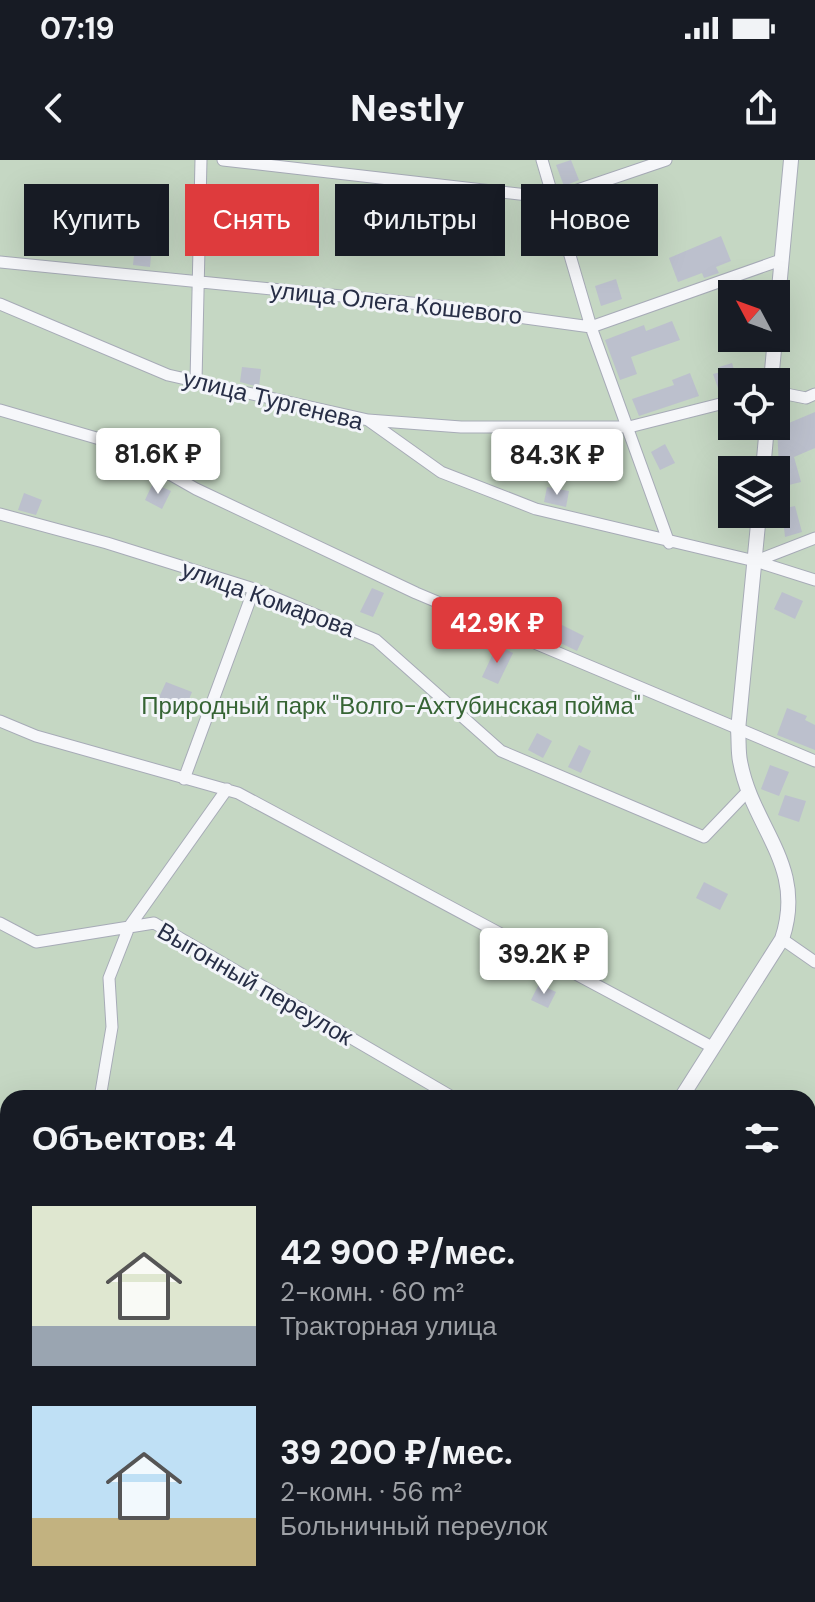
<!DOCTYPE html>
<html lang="ru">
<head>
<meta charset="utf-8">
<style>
  body { margin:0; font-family:"DM Sans",sans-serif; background:#20242c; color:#f1f3f6; height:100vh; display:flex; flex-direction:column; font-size:30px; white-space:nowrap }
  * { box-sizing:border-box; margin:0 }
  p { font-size:26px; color:#9ea1a6 }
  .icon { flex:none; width:44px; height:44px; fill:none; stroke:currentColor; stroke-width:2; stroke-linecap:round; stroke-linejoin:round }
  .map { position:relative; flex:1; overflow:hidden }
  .side { position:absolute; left:0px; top:930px; width:816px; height:512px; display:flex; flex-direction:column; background:#171b24; border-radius:24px 24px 0 0; box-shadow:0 8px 32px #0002 }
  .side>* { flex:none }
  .hud { position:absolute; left:24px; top:24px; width:768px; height:72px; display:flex; gap:16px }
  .needle { width:52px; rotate:311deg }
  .fabs { position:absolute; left:718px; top:120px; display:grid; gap:16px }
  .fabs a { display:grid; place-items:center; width:72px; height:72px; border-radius:0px; background:#171b24; box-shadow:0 8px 32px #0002; font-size:40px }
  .price { position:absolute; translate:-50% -68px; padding:0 18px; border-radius:8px; background:#fff; color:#222; font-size:26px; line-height:52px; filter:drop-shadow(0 2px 4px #0008) }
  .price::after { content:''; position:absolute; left:50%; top:48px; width:24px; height:18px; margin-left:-12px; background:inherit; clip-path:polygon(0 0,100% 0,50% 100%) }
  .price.selected { background:#de3b3d; color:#fff }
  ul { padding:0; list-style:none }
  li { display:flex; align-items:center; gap:24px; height:200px; padding:0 32px }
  li span { display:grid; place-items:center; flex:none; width:224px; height:160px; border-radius:0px; color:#555 }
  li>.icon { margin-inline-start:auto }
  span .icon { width:96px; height:96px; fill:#fffc; stroke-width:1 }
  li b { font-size:34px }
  h2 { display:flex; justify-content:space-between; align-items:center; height:96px; padding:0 32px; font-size:34px }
  .pill { padding:0 28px; border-radius:0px; background:#171b24; box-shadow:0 8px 32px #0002; font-size:28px; line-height:72px }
  .pill.selected { background:#de3b3d; color:#fff }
  .status { display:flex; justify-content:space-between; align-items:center; height:56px; padding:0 40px; background:#171b24; direction:ltr }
  .status svg { height:22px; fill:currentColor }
  header { display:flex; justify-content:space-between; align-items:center; height:104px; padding:0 32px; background:#171b24; font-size:36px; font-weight:800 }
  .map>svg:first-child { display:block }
  .green { fill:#c5d7c3; fill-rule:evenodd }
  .building { fill:#bcc0cd }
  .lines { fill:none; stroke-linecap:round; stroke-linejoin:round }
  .minor-casing { stroke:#a7abb7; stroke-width:13 }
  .tertiary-casing { stroke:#a7abb7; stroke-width:16 }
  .minor { stroke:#f6f7fa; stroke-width:11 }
  .tertiary { stroke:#f6f7fa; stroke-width:14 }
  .labels { text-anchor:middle; stroke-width:6; stroke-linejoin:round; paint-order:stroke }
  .street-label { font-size:24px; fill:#282f47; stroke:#f3f5f9 }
  .park-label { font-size:24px; fill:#366434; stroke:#f3f5f9 }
</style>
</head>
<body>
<div class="status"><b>07:19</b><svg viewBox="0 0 49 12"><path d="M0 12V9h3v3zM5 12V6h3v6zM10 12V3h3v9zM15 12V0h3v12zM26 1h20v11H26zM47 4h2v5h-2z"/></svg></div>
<header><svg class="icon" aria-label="back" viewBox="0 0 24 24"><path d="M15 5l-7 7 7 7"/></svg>Nestly<svg class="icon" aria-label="share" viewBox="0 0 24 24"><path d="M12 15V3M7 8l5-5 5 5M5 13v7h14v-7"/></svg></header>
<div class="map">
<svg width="815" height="1442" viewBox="0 0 815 1442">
  <rect width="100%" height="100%" fill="#e3e5ec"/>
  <path class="green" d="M 0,0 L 815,0 L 815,1442 L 0,1442 ZM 732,134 L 776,134 L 776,178 L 732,178 ZM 732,222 L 776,222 L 776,266 L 732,266 ZM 732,310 L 776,310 L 776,354 L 732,354 ZM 8,938 L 808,938 L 808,1434 L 8,1434 Z"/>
  <path class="building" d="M 571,0 L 579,20 L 564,26 L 556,5 Z
    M 629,42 L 638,70 L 582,87 L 574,62 Z
    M 721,76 L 731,101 L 716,107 L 719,113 L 704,118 L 702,113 L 678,122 L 669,98 Z
    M 135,85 L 152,86 L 150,107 L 133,105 Z
    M 616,119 L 622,139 L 601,146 L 595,126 Z
    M 672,161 L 680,180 L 631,197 L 637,214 L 620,220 L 605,180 L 644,165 L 646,171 Z
    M 732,203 L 738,222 L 719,231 L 713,214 L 721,212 L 719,207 Z
    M 242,207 L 261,209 L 259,227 L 240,222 Z
    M 690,213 L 699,236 L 639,256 L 632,239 L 674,225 L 672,220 Z
    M 815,252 L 815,288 L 794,297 L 801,322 L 785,326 L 779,306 L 777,268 Z
    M 665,284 L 675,303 L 660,310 L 651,292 Z
    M 153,323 L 171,331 L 162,349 L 145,340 Z
    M 547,327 L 569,331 L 566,347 L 544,342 Z
    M 24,333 L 42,340 L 36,355 L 18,350 Z
    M 795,346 L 802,372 L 785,377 L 782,349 Z
    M 372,428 L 384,433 L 373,457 L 360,452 Z
    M 782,432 L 803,441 L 795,459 L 774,449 Z
    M 554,461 L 584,476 L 577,491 L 546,476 Z
    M 497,485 L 513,493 L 498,524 L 482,517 Z
    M 166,522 L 192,532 L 182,557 L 155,546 Z
    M 787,548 L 807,556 L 805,560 L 815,565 L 815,590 L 777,575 Z
    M 537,573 L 552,581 L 543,598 L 528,590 Z
    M 579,585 L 591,591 L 581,613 L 568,607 Z
    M 770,605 L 789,612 L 779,636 L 761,629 Z
    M 785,635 L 806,641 L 799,662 L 778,655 Z
    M 704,722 L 728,734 L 720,750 L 696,738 Z
    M 539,824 L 556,832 L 548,848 L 531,840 Z"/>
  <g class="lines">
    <defs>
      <path id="minor" d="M 223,0 L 554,38 L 666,0
        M 542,0 L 591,167 L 669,383
        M 0,102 L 431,145 L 591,167 L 781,100
        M 0,144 L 168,215 L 368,260 L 441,312 L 536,349 L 755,401 L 815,420
        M 196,221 L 201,0
        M 776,232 L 806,238 L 815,234
        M 0,250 L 117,284 L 196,329 L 416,433 L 815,601
        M 368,260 L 461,267 L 629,267 L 732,241
        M 0,354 L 107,383 L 254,429 L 376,480 L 501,591 L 704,677 L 749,630
        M 756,401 L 815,378
        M 0,561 L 36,576 L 238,633 L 712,887
        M 184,619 L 254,429
        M 0,763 L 36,782 L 154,763 L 454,938
        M 782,779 L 815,802
        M 100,938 L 112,867 L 109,818 L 129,767 L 227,629
        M 0,972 L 8,973
        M 0,1091 L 8,1093
        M 0,1210 L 8,1213
        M 0,1323 L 8,1326
        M 267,1434 L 285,1442
        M 63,1442 L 66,1434
        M 416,1442 L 420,1434
        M 595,1442 L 599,1434"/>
      <path id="tertiary" d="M 776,161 L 791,0
        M 771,222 L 775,178
        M 763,310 L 767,266
        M 681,938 L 782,779 C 807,705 752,668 740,601 C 738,591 739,580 738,570 L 759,354
        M 808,1201 L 815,1204"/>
    </defs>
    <use href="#minor" class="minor-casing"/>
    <use href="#tertiary" class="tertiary-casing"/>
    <use href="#minor" class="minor"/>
    <use href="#tertiary" class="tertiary"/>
  </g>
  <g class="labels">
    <g class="street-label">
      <text transform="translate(396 143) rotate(6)" y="8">улица Олега Кошевого</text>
      <text transform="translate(273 240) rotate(14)" y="8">улица Тургенева</text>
      <text transform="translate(268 439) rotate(20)" y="8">улица Комарова</text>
      <text transform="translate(255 824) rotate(30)" y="8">Выгонный переулок</text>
    </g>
    <g class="park-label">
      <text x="391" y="554">Природный парк "Волго-Ахтубинская пойма"</text>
    </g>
  </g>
</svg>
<div class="fabs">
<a><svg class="needle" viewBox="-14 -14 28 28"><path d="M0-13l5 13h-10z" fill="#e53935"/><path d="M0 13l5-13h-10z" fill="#9ea1a6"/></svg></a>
<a><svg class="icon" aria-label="locate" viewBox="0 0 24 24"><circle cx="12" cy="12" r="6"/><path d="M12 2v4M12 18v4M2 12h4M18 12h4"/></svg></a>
<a><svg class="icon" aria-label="layers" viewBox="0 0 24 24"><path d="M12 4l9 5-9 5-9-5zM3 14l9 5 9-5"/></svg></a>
</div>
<b class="price" style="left:158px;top:336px">81.6K ₽</b>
<b class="price" style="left:557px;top:337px">84.3K ₽</b>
<b class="price selected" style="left:497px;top:505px">42.9K ₽</b>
<b class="price" style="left:544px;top:836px">39.2K ₽</b>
<div class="hud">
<a class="pill">Купить</a>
<a class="pill selected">Снять</a>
<a class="pill">Фильтры</a>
<a class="pill">Новое</a>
</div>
<section class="side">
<h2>Объектов: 4<svg class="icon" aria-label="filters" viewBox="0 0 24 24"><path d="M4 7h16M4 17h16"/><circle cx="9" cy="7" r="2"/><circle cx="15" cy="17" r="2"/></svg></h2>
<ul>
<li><span style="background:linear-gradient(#dfe7d0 75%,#9aa5b1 0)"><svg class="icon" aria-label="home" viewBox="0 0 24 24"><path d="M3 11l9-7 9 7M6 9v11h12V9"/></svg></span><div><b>42 900 ₽/мес.</b><p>2-комн. · 60 m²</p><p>Тракторная улица</p></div></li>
<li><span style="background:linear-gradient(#bfe0f5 70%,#c2b280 0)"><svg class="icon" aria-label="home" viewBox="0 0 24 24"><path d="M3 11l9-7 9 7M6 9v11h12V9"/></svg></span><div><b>39 200 ₽/мес.</b><p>2-комн. · 56 m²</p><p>Больничный переулок</p></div></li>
</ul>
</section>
</div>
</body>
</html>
